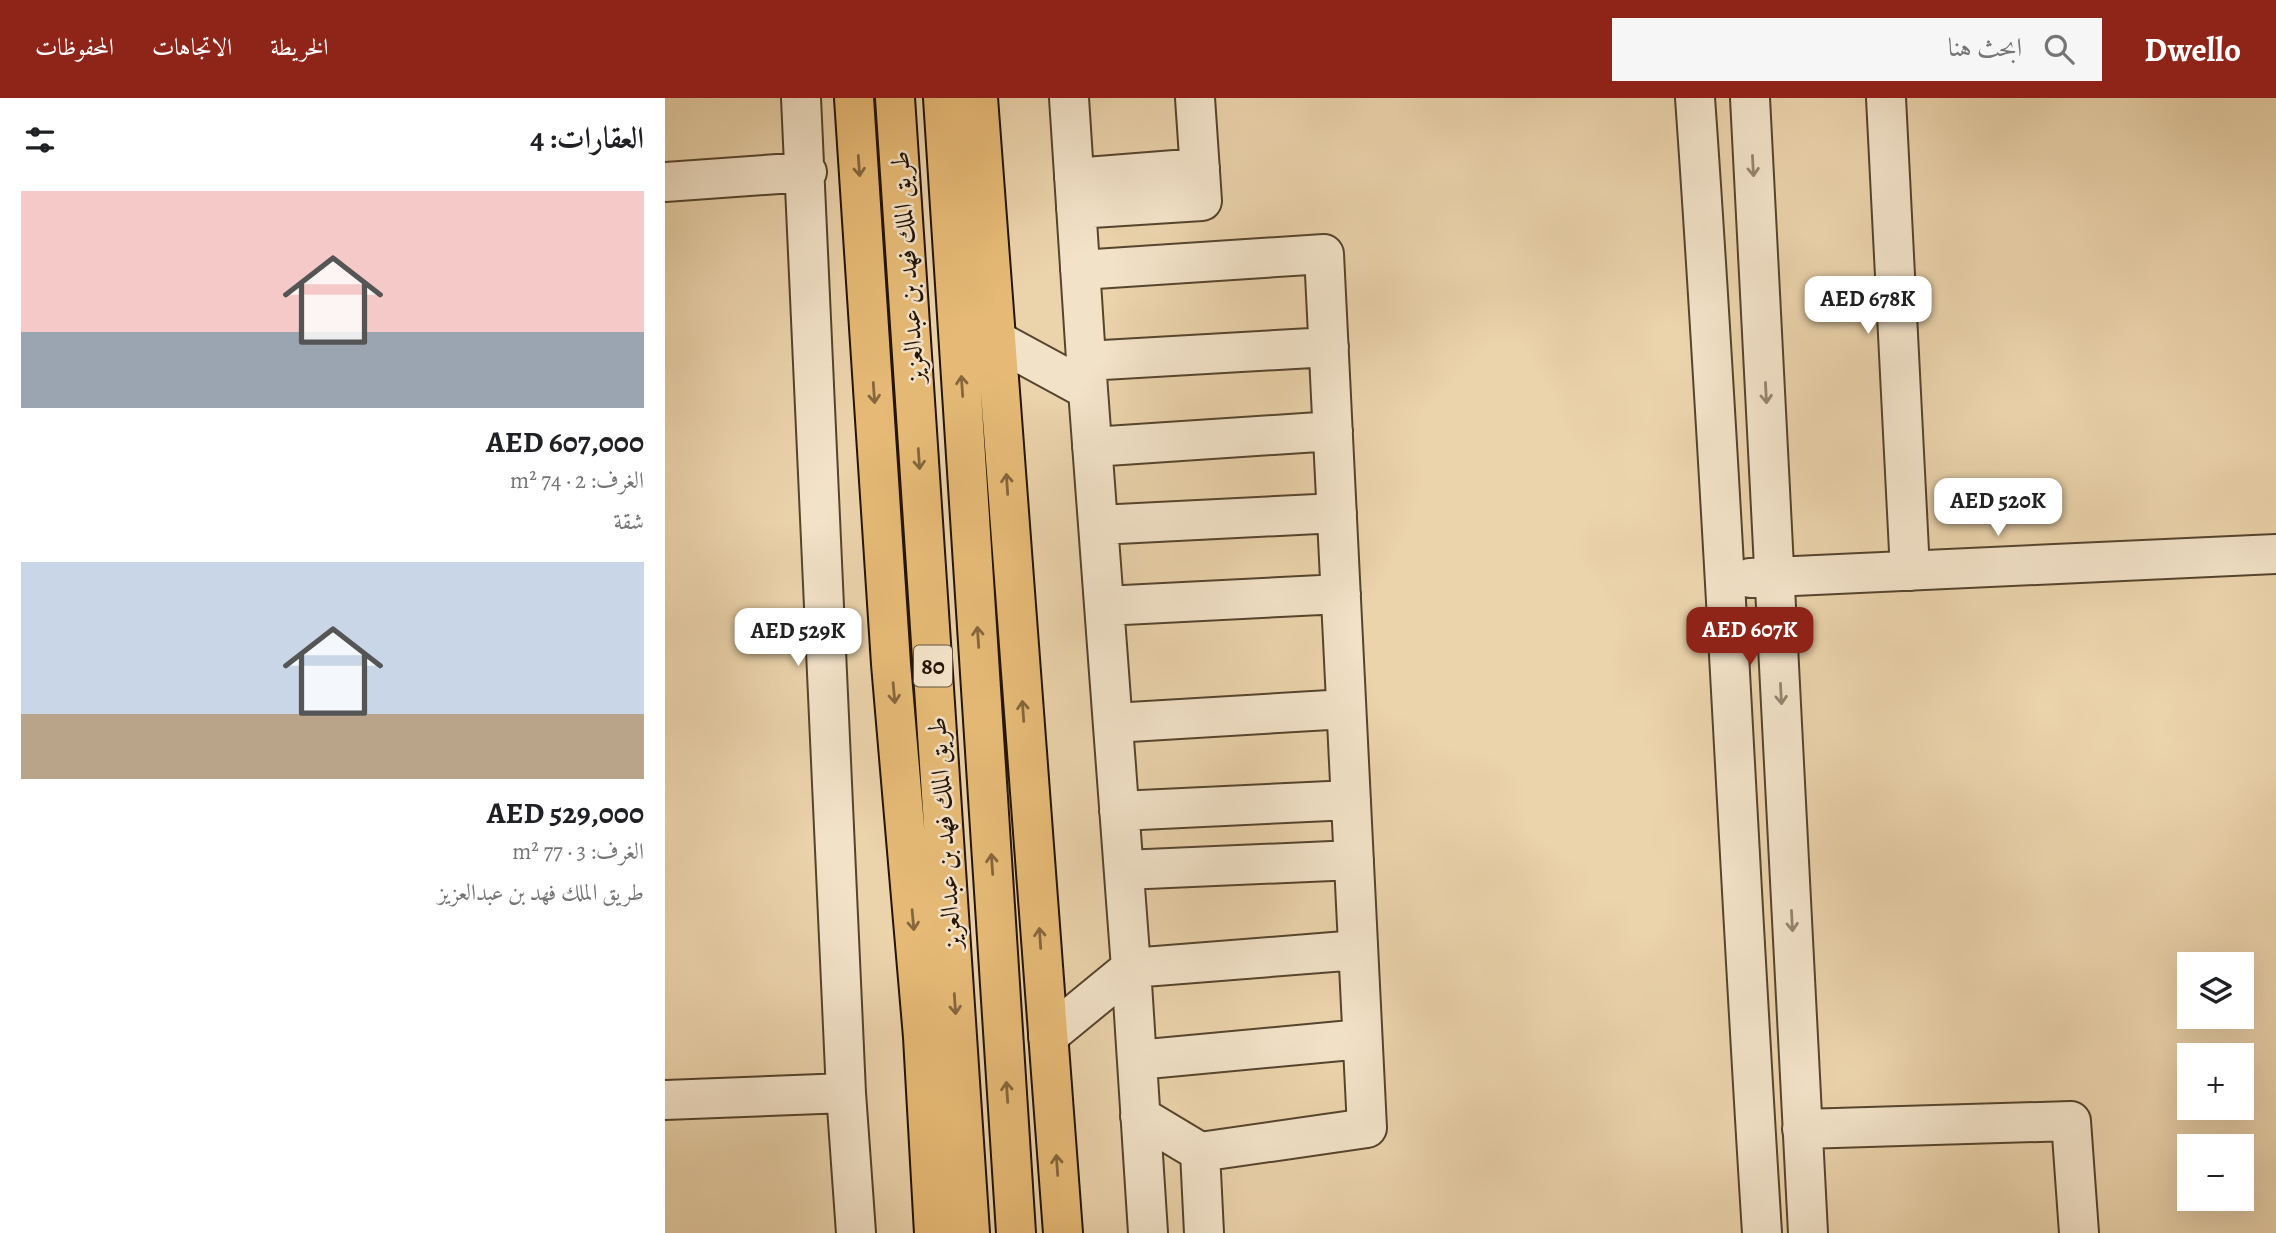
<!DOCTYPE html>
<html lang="ar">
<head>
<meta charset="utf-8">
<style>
  body { margin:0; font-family:Alegreya,Amiri,serif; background:#f6f6f6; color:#202124; direction:rtl; height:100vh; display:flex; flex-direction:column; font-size:26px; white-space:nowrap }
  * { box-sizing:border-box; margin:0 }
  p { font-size:23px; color:#757577 }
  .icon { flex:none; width:38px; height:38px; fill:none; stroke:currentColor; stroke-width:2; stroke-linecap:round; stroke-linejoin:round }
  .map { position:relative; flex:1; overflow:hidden; direction:ltr }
  .sheet { display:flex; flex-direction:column; background:#fff; width:665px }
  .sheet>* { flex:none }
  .buttons { position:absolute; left:1512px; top:854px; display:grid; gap:14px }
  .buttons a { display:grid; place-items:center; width:77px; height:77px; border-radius:0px; background:#fff; box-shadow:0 7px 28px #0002; font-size:35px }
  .price { position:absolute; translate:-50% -60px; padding:0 16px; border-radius:14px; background:#fff; color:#222; font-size:23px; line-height:46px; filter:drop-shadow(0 2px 4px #0008) }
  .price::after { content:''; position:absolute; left:50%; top:42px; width:21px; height:16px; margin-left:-10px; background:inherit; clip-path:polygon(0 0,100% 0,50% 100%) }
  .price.active { background:#8f2418; color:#fff }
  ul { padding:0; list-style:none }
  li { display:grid; align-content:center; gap:14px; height:371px; padding:0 21px }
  li span { display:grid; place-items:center; height:217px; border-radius:0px; color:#555 }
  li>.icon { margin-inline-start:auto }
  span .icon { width:126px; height:126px; fill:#fffc; stroke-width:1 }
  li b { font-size:30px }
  h2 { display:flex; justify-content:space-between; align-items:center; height:84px; padding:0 21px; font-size:30px }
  header { display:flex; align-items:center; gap:42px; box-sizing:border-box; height:98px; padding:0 35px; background:#8f2418; color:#fff }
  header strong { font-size:33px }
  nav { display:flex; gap:38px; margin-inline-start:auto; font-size:24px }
  .search { width:490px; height:63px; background:#f6f6f6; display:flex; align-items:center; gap:18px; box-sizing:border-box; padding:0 24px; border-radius:0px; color:#757577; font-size:26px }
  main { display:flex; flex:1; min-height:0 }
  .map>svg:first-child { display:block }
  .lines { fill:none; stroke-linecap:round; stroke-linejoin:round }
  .minor-casing { stroke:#56442e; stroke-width:42 }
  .highway-casing { stroke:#251404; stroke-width:42 }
  .minor { stroke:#f2e2c8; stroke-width:38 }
  .highway { stroke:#e6ba76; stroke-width:38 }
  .oneway { stroke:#86673d }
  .oneway2 { stroke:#968570 }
  .labels { text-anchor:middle; stroke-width:5; stroke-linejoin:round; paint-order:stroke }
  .shield { fill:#f2e2c8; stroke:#62523f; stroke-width:2 }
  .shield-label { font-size:24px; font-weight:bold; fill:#251404 }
  .street-label { font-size:26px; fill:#251404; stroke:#f2e2c8 }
</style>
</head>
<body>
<header>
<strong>Dwello</strong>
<div class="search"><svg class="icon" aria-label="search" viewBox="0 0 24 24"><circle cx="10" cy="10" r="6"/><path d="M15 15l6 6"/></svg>ابحث هنا</div>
<nav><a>الخريطة</a><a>الاتجاهات</a><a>المحفوظات</a></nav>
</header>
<main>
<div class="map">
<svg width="1611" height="1135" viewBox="0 0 1611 1135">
  <rect width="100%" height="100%" fill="#ebd3ab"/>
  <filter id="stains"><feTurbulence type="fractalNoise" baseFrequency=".00286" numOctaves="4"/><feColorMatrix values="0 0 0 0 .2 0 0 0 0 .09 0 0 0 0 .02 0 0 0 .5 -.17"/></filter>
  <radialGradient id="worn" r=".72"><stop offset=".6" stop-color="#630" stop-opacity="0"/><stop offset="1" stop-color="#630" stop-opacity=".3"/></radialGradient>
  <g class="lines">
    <defs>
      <path id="minor" d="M 136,0 L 181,995 L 191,1135
        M 404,0 L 423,292
        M 1030,0 C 1057,378 1073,757 1097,1135
        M 1085,0 L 1143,1135
        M 1221,0 L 1245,473
        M 409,80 L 535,70
        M 0,84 L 142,74
        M 411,111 L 537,103 L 530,0
        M 415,172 L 659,156 L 702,1030 L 535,1054 L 539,1135
        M 331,242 L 423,292 L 466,870 L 383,938
        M 421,263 L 664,249
        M 427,349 L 668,333
        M 433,427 L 672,415
        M 1085,480 L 1611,456
        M 439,508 L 676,496
        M 448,625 L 681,611
        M 454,713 L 686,702
        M 459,772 L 689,762
        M 472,962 L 697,941
        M 0,1002 L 181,995
        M 475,1018 L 535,1054
        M 1137,1031 L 1406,1023 L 1414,1135
        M 483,1135 L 466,870 L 693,852"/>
      <path id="highway" d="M 189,0 L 226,566 L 258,939 L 269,1135
        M 230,0 L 305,1135
        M 278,0 L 351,1135
        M 313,0 L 398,1135"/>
    </defs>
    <use href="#minor" class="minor-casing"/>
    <use href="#highway" class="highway-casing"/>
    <use href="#minor" class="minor"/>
    <use href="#highway" class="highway"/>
  </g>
  <defs><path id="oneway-shaft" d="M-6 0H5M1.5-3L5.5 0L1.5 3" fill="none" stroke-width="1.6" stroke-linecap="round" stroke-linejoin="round" transform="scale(1.75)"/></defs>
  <g class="oneway">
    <use href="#oneway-shaft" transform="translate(194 68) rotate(86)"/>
    <use href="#oneway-shaft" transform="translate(297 288) rotate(-94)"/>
    <use href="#oneway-shaft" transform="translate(209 295) rotate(86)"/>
    <use href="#oneway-shaft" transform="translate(254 361) rotate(86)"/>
    <use href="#oneway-shaft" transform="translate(342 386) rotate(-94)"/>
    <use href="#oneway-shaft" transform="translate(313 539) rotate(-94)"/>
    <use href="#oneway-shaft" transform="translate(229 595) rotate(85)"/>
    <use href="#oneway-shaft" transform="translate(358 613) rotate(-94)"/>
    <use href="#oneway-shaft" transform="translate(327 766) rotate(-94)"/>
    <use href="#oneway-shaft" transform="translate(248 822) rotate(85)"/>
    <use href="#oneway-shaft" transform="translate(375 840) rotate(-94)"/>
    <use href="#oneway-shaft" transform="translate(290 906) rotate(86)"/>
    <use href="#oneway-shaft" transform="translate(342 994) rotate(-94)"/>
    <use href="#oneway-shaft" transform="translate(392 1067) rotate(-94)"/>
  </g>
  <g class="oneway2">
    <use href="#oneway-shaft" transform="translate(1088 68) rotate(87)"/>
    <use href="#oneway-shaft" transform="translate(1101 295) rotate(87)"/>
    <use href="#oneway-shaft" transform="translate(1116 596) rotate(87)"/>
    <use href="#oneway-shaft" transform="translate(1127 823) rotate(87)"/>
  </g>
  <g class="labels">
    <rect class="shield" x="249" y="547.5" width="38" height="41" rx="5"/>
    <g class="shield-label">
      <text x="268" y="576">80</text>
    </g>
    <g class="street-label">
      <text transform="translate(242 169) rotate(-94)" y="9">طريق الملك فهد بن عبدالعزيز</text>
      <text transform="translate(279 735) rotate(-94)" y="9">طريق الملك فهد بن عبدالعزيز</text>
    </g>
  </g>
  <rect width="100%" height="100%" filter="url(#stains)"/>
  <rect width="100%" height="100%" fill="url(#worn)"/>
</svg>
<div class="buttons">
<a><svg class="icon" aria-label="layers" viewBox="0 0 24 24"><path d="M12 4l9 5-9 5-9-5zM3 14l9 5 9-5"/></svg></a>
<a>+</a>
<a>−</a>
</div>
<b class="price" style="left:1203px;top:238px">AED 678K</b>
<b class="price" style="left:1333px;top:440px">AED 520K</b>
<b class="price active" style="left:1085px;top:569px">AED 607K</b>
<b class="price" style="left:133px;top:570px">AED 529K</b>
</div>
<section class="sheet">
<h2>العقارات: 4<svg class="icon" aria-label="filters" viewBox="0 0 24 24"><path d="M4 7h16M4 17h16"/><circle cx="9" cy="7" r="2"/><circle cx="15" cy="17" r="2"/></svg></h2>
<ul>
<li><span style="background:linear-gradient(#f6c9c9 65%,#9aa5b1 0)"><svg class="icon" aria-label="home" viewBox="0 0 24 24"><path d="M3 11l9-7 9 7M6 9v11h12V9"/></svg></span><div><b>AED 607,000</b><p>الغرف: 2 · 74 m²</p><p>شقة</p></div></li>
<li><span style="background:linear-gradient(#c9d6e8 70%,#b9a48a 0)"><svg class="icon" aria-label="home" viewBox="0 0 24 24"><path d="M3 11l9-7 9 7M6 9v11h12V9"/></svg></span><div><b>AED 529,000</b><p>الغرف: 3 · 77 m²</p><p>طريق الملك فهد بن عبدالعزيز</p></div></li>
</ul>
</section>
</main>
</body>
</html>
